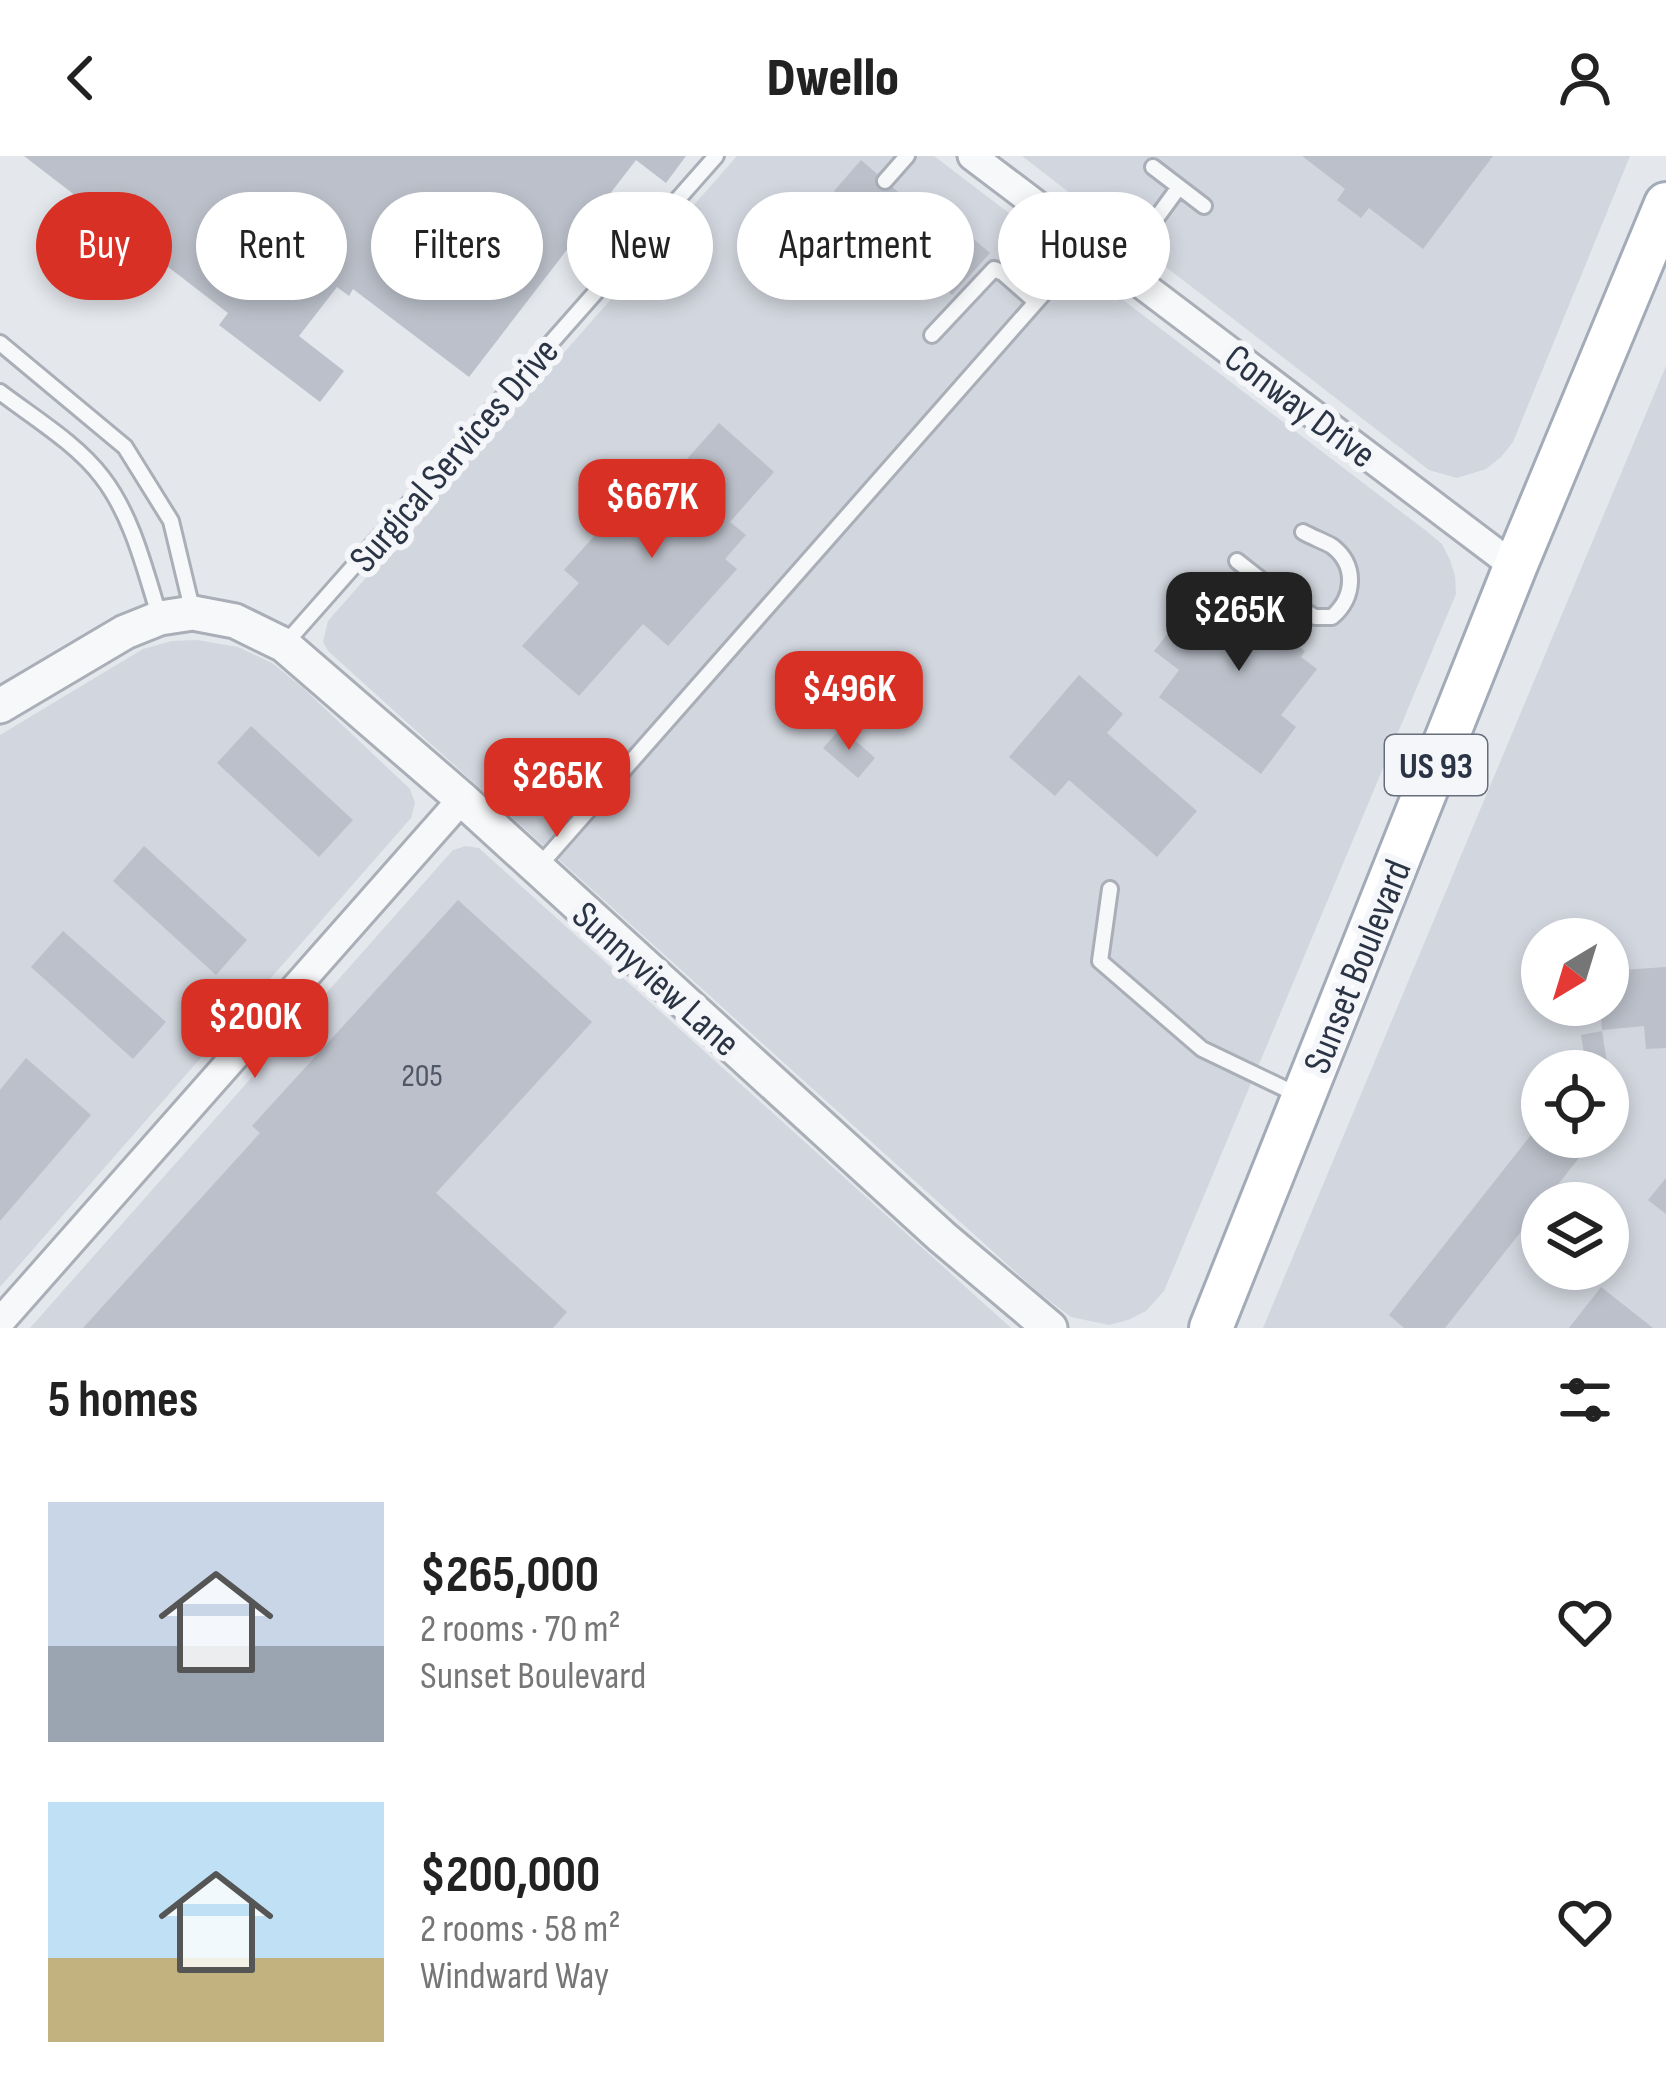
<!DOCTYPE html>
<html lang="en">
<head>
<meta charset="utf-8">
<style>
  body { margin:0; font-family:"Sofia Sans Condensed",sans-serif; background:#f6f6f6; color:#222; height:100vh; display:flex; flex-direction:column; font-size:45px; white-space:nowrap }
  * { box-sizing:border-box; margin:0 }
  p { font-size:39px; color:#767676 }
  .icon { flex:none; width:66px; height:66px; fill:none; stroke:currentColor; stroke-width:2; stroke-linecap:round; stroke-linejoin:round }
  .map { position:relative; height:1172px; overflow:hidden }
  .panel { display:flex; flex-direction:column; background:#fff; flex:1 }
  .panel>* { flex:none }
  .banner { position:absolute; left:36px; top:36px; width:1596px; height:108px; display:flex; gap:24px }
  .needle { width:78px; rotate:218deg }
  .fabs { position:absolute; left:1521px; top:762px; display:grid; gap:24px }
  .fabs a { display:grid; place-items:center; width:108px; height:108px; border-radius:50%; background:#fff; box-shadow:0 6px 18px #0003; font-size:60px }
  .price { position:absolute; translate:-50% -102px; padding:0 27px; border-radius:24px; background:#d93025; color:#fff; font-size:39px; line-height:78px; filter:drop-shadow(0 3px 6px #0008) }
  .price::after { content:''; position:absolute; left:50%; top:72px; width:36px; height:27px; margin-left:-18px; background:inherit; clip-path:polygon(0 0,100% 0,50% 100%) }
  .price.selected { background:#222; color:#fff }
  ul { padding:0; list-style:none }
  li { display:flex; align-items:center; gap:36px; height:300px; padding:0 48px }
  li span { display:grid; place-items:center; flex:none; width:336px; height:240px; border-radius:0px; color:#555 }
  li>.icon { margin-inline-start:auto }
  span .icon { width:144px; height:144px; fill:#fffc; stroke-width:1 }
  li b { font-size:51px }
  h2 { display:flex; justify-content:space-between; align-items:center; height:144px; padding:0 48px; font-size:51px }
  .pill { padding:0 42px; border-radius:54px; background:#fff; box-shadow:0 6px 18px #0003; font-size:42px; line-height:108px }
  .pill.selected { background:#d93025; color:#fff }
  header { display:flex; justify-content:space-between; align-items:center; height:156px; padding:0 48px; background:#fff; font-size:54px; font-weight:800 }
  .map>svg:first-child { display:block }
  .built { fill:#d2d6de; fill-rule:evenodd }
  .building { fill:#bbc0ca }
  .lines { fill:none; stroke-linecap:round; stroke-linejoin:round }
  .service-casing { stroke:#a9aeb7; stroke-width:20 }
  .minor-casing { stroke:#a9aeb7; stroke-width:33 }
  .tertiary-casing { stroke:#a9aeb7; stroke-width:39 }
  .primary-casing { stroke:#a3abb8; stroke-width:48 }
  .service { stroke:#f7f8fa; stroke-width:14 }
  .minor { stroke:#f7f8fa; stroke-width:27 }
  .tertiary { stroke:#f7f8fa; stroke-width:33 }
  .primary { stroke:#fff; stroke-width:42 }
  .labels { text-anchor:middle; stroke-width:12; stroke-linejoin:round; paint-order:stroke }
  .number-label { font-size:33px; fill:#4f5766 }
  .shield { fill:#f4f6f9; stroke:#676e7b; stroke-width:3 }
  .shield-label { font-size:36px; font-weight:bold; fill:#2b3445 }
  .street-label { font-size:39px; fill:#2b3445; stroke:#f4f6f9 }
</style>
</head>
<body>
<header><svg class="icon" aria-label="back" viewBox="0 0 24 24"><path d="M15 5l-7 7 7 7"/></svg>Dwello<svg class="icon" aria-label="person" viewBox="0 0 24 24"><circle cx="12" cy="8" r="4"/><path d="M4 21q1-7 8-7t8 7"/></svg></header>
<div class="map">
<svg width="1666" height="1172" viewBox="0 0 1666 1172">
  <rect width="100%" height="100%" fill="#e4e7ec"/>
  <path class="built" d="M 737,0 L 934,0 L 1425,374 L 1442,388 L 1450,404 L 1455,420 L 1456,438 L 1164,1135 L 1146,1155 L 1128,1164 L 1109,1169 L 1071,1161 L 1039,1137 L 328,495 L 323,486 L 328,465 Z
    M 1022,0 L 1630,0 L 1513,286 L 1501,301 L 1486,313 L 1457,322 L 1429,314 Z
    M 1666,210 L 1666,1172 L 1263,1172 ZM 1542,783 L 1608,783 L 1608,849 L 1542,849 ZM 1542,915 L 1608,915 L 1608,981 L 1542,981 ZM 1542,1047 L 1608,1047 L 1608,1113 L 1542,1113 Z
    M 197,484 L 238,491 L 272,507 L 302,531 L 410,633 L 415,647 L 411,662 L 0,1131 L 0,579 L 143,493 L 172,485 Z
    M 466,690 L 479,692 L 1011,1172 L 30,1172 L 453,694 Z"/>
  <path class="building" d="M 24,0 L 686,0 L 666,27 L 636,4 L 469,221 L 353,133 L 349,140 L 337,131 L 299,180 L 344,215 L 320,246 L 219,169 L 228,157 Z
    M 1302,0 L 1493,0 L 1423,93 L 1369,52 L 1361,62 L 1337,44 L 1345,33 Z
    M 861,4 L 933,66 L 943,57 L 990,97 L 952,139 L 834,35 Z
    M 719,267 L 774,316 L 730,366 L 746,379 L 725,403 L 737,413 L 668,490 L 643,468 L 579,540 L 522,490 L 579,427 L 564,414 L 651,316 L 664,329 Z
    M 1279,417 L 1303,435 L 1275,471 L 1305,495 L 1301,501 L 1317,513 L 1281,559 L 1296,571 L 1261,618 L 1159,541 L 1179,514 L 1154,495 L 1189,450 L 1214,469 L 1233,444 L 1249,456 Z
    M 1079,519 L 1123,558 L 1107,577 L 1197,655 L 1157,701 L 1069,624 L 1055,640 L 1009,601 Z
    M 251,570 L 353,664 L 319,701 L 217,607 Z
    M 841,572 L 875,602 L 858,622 L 823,592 Z
    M 144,690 L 247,784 L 216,819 L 113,725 Z
    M 458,744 L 592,866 L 436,1037 L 567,1156 L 553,1172 L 83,1172 L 260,977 L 252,970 Z
    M 63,775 L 166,866 L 133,903 L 31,811 Z
    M 1666,811 L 1666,892 L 1646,893 L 1644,870 L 1602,874 L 1600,849 L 1608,849 L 1608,815 Z
    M 1602,875 L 1607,907 L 1586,910 L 1581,879 Z
    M 26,902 L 91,959 L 0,1065 L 0,934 Z
    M 1542,965 L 1542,981 L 1570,981 L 1586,993 L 1445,1172 L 1404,1172 L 1389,1159 Z
    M 1666,1022 L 1666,1058 L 1648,1044 Z
    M 1601,1131 L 1653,1172 L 1569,1172 Z"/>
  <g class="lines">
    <defs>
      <path id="service" d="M 1153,11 L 1204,50
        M 885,25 L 907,0
        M 827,91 L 858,56
        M 1120,112 L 1179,31
        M 932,179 L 994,113 L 1003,117 L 1036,146
        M 0,187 L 125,291 L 171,365 L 193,457
        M 0,236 C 34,262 76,287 102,321 C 133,361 145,415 160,462
        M 1237,405 L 1269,430
        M 1293,448 L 1315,461 L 1332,461 C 1354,442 1358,410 1332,390 C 1323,385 1312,381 1303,376
        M 284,489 L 716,0
        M 540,709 L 1088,87
        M 1110,733 L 1100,805 L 1202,893 L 1298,939"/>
      <path id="minor" d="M 972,0 L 1515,411
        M 0,1166 L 462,643"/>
      <path id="tertiary" d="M 0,550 L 125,476 L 160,462 L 193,457 L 235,465 L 284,489 L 462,643 L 942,1081 L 1050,1172"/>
      <path id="primary" d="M 1211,1172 L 1515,411 L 1666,48"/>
    </defs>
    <use href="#service" class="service-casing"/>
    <use href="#minor" class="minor-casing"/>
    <use href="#tertiary" class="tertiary-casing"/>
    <use href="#primary" class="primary-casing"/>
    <use href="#service" class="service"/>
    <use href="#minor" class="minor"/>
    <use href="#tertiary" class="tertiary"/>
    <use href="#primary" class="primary"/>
  </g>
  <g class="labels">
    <g class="number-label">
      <text x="422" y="930">205</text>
    </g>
    <rect class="shield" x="1385" y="579" width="102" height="60" rx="9"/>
    <g class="shield-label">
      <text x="1436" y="622">US 93</text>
    </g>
    <g class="street-label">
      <text transform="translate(1301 249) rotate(37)" y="14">Conway Drive</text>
      <text transform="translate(453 298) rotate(-49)" y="14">Surgical Services Drive</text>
      <text transform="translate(1356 810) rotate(-68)" y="14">Sunset Boulevard</text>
      <text transform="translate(657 822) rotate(42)" y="14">Sunnyview Lane</text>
    </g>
  </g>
</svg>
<div class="fabs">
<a><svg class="needle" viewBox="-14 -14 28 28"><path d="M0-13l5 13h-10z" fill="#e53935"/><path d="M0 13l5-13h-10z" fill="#767676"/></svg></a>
<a><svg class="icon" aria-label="locate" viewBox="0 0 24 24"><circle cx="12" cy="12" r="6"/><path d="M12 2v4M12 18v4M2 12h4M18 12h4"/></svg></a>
<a><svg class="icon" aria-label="layers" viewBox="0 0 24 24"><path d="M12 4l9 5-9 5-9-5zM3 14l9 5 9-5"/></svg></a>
</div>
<b class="price" style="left:652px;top:405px">$667K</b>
<b class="price selected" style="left:1239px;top:518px">$265K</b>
<b class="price" style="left:849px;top:597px">$496K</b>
<b class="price" style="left:557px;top:684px">$265K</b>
<b class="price" style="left:255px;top:925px">$200K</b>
<div class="banner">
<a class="pill selected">Buy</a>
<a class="pill">Rent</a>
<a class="pill">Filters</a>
<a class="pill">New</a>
<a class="pill">Apartment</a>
<a class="pill">House</a>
</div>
</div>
<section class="panel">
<h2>5 homes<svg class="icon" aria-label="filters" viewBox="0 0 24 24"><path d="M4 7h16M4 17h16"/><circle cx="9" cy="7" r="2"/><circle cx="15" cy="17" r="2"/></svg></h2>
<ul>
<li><span style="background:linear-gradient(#c9d6e8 60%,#9aa5b1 0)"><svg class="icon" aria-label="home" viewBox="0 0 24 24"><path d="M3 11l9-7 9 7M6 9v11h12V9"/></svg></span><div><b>$265,000</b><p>2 rooms · 70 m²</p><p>Sunset Boulevard</p></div><svg class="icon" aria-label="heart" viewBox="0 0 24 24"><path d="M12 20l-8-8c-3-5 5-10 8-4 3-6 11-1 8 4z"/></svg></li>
<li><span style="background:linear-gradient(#bfe0f5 65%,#c2b280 0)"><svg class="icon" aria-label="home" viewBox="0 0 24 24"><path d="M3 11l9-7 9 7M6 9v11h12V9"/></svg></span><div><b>$200,000</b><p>2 rooms · 58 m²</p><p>Windward Way</p></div><svg class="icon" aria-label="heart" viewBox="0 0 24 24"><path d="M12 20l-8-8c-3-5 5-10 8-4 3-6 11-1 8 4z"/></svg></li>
</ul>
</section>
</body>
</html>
